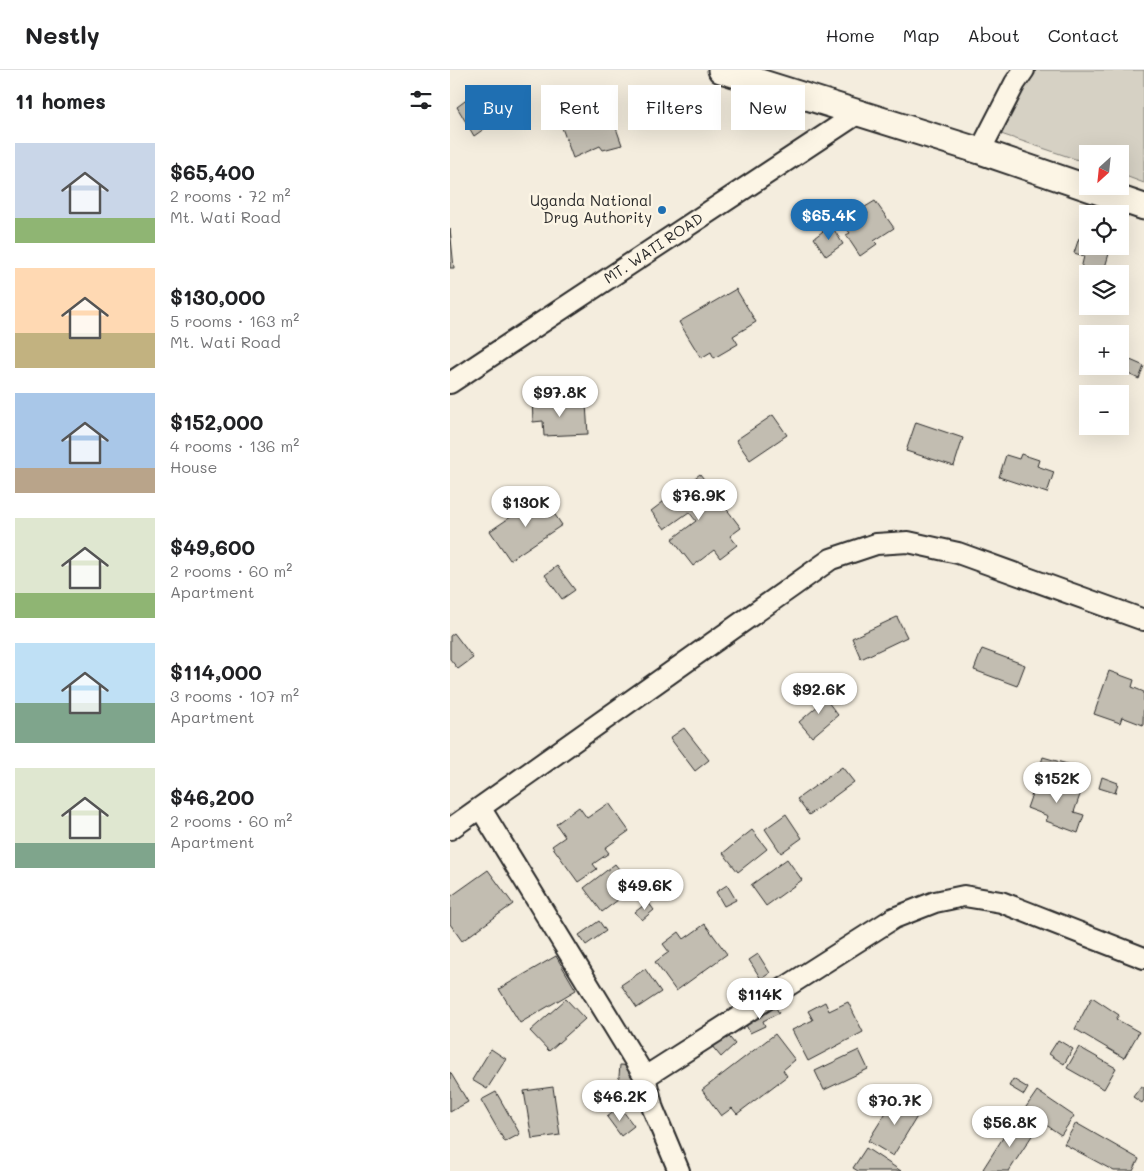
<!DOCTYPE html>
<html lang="en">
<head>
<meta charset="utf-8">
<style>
  body { margin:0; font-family:Mali,sans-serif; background:#f6f6f6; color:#202124; height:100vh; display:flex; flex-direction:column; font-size:19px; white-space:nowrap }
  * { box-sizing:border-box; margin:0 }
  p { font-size:16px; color:#757577 }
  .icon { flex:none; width:28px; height:28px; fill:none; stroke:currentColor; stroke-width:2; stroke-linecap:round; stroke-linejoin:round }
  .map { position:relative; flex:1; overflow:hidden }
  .details { display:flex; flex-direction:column; background:#fff; width:450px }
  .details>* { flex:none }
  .banner { position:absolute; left:15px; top:15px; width:475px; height:45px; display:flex; gap:10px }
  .needle { width:32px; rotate:207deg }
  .fabs { position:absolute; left:629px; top:75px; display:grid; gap:10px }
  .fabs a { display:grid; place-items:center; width:50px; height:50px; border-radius:0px; background:#fff; box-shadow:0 5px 20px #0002; font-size:25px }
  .price { position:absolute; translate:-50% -42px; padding:0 11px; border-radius:18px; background:#fff; color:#222; font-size:16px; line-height:32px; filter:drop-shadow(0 1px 2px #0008) }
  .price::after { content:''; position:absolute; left:50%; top:30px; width:15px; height:11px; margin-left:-8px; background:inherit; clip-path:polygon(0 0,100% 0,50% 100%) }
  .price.current { background:#1f6fb2; color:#fff }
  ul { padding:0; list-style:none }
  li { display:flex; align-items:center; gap:15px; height:125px; padding:0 15px }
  li span { display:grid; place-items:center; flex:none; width:140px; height:100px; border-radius:0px; color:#555 }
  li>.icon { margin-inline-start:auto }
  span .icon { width:60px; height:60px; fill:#fffc; stroke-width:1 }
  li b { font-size:21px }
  h2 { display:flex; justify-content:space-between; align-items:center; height:60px; padding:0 15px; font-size:21px }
  .pill { padding:0 18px; border-radius:0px; background:#fff; box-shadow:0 5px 20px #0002; font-size:18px; line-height:45px }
  .pill.current { background:#1f6fb2; color:#fff }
  header { display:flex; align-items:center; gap:30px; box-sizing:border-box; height:70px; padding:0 25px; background:#fff; border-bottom:1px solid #e0e0e0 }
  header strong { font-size:24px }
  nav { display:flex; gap:28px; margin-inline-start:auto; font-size:18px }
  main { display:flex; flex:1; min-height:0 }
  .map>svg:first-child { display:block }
  .green { fill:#d6d1c4; stroke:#807e78 }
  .building { fill:#c2bdb1; stroke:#2b2b2b }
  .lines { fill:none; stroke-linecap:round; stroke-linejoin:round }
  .minor-casing { stroke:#2b2b2b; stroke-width:24 }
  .tertiary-casing { stroke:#2b2b2b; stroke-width:29 }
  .minor { stroke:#fcf5e5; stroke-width:20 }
  .tertiary { stroke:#fcf5e5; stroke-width:25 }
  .poi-dot { fill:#1f6fb2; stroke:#fcf5e5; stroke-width:2 }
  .labels { text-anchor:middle; stroke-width:5; stroke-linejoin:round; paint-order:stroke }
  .poi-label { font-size:15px; fill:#2b2b2b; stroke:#fcf5e5; text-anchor:end }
  .street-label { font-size:15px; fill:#2b2b2b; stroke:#fcf5e5 }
</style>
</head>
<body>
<header>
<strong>Nestly</strong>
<nav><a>Home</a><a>Map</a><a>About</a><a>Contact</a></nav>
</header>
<main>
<section class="details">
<h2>11 homes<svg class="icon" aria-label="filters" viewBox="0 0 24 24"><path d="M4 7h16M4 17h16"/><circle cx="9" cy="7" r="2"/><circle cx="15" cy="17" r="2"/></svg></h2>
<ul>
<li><span style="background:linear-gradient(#c9d6e8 75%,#8fb573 0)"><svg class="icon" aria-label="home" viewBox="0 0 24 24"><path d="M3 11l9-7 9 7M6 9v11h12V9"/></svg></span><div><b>$65,400</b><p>2 rooms · 72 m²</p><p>Mt. Wati Road</p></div></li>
<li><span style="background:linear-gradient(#ffd9b3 65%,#c2b280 0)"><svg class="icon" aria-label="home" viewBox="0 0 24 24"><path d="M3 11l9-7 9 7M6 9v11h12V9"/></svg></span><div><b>$130,000</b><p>5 rooms · 163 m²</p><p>Mt. Wati Road</p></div></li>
<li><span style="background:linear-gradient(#a9c7e8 75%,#b9a48a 0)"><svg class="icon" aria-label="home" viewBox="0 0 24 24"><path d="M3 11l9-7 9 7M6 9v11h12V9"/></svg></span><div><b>$152,000</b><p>4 rooms · 136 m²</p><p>House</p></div></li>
<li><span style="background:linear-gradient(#dfe7d0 75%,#8fb573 0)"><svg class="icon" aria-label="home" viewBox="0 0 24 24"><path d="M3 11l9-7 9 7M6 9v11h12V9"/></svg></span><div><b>$49,600</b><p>2 rooms · 60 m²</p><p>Apartment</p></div></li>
<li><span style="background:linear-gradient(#bfe0f5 60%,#7fa58c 0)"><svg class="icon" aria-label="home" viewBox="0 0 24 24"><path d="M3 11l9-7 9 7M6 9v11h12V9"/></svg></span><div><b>$114,000</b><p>3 rooms · 107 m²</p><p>Apartment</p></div></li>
<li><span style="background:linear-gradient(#dfe7d0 75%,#7fa58c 0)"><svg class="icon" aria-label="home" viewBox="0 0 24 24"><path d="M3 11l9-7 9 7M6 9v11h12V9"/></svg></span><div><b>$46,200</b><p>2 rooms · 60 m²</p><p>Apartment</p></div></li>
</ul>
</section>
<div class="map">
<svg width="694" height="1101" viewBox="0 0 694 1101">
  <rect width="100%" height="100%" fill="#f4edde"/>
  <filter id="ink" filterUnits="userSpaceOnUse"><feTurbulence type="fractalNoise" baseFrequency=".02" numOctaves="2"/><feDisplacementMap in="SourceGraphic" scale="10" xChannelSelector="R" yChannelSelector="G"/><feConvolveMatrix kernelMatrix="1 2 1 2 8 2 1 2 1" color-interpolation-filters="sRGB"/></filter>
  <g filter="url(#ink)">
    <path class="green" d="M 585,0 L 694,0 L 694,113 L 670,104 L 670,84 L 638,84 L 637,93 L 551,64 L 580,6 Z"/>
    <path class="building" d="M 23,25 L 41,54 L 24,66 L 7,37 Z
      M 159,38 L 172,75 L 153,80 L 150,76 L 123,88 L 111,55 Z
      M 425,131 L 444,158 L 424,171 L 427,174 L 410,186 L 396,165 L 400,163 L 389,149 L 398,142 L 405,151 L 408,148 L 408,144 L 413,146 L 418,144 L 415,137 Z
      M 381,155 L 393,174 L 376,186 L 364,168 Z
      M 0,158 L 4,198 L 0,198 Z
      M 629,168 L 638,170 L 638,176 L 661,177 L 653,204 L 642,204 L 631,199 L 634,186 L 624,183 Z
      M 286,219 L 306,252 L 283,266 L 288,274 L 264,288 L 261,282 L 251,288 L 229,252 Z
      M 678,289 L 694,296 L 689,309 L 672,301 Z
      M 82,327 L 101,327 L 101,336 L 136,334 L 138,364 L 94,366 L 93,351 L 83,352 Z
      M 323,345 L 337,365 L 300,390 L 286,370 Z
      M 466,352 L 513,368 L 504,396 L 456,381 Z
      M 571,384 L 589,390 L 587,396 L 604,402 L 597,423 L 549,407 L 556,385 L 569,389 Z
      M 250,404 L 291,458 L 280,466 L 287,475 L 270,488 L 264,480 L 243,496 L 222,469 L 246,451 L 239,442 L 215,459 L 201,441 Z
      M 92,426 L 112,455 L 60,490 L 40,461 Z
      M 107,496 L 125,520 L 112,529 L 95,505 Z
      M 447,547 L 457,567 L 411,589 L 402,568 Z
      M 4,563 L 23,588 L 8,599 L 0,589 L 0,566 Z
      M 532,579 L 575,595 L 567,616 L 524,600 Z
      M 659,601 L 684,610 L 682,617 L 694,622 L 693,655 L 672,647 L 670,653 L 644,644 Z
      M 367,618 L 388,645 L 362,667 L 349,652 L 370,634 L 360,623 Z
      M 234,658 L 259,690 L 245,701 L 220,668 Z
      M 593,687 L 631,698 L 626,715 L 588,703 Z
      M 392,697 L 404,712 L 359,745 L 347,729 Z
      M 588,707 L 631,722 L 624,742 L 634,745 L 628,763 L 596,751 L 598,746 L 577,738 Z
      M 652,707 L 668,713 L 665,723 L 649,718 Z
      M 159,733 L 179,761 L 155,778 L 159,783 L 143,794 L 147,799 L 128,812 L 102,776 L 115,767 L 106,754 L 129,737 L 137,748 Z
      M 336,744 L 352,768 L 331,783 L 315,759 Z
      M 302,760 L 317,779 L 288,802 L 273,783 Z
      M 337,789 L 352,810 L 316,836 L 301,815 Z
      M 165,794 L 184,818 L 152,842 L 134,818 Z
      M 38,800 L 63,834 L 12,871 L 0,854 L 0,827 Z
      M 277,815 L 286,830 L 274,836 L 266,822 Z
      M 198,832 L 204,840 L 192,850 L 185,842 Z
      M 149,851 L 156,861 L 136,875 L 129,865 Z
      M 255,854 L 277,884 L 226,921 L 205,892 L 219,882 L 213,874 L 229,862 L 234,869 Z
      M 308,884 L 320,903 L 311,909 L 299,890 Z
      M 106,886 L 126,920 L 70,953 L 49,919 Z
      M 195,899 L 211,922 L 187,938 L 171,915 Z
      M 642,927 L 669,945 L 666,949 L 689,962 L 674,988 L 625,959 Z
      M 116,929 L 135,949 L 99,981 L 80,961 Z
      M 375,932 L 379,941 L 398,932 L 413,962 L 358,991 L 342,960 L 363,950 L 358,941 Z
      M 325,936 L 329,943 L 313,951 L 315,956 L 300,963 L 294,951 Z
      M 276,963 L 285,974 L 271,987 L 261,975 Z
      M 325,964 L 345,990 L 333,1000 L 337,1006 L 287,1044 L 282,1038 L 271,1046 L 252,1020 Z
      M 608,970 L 623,979 L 614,994 L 599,984 Z
      M 629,977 L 666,998 L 654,1019 L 617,998 Z
      M 41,979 L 56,989 L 37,1019 L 22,1010 Z
      M 409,980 L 418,999 L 374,1020 L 365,1001 Z
      M 170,995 L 183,996 L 182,1018 L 168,1017 Z
      M 0,1002 L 18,1032 L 0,1042 Z
      M 563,1009 L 578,1018 L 574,1025 L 559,1016 Z
      M 691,1016 L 694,1018 L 694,1030 L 692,1033 L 683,1027 Z
      M 103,1017 L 110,1065 L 82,1069 L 74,1021 Z
      M 587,1021 L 624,1046 L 611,1065 L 574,1040 Z
      M 46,1022 L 70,1064 L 55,1072 L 31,1030 Z
      M 447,1025 L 471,1040 L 443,1086 L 418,1071 Z
      M 170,1037 L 184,1056 L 171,1066 L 157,1047 Z
      M 565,1049 L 585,1061 L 559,1101 L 536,1101 L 533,1099 Z
      M 626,1053 L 689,1089 L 683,1101 L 664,1101 L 614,1074 Z
      M 416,1078 L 451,1101 L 408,1101 L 403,1098 Z"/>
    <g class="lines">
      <defs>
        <g id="minor">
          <path d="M 530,81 L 565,13 L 574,0"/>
          <path id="s1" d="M 0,313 L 407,44"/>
          <path d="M 31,739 L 195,1007 L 203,1039 L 229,1101"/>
          <path d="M 0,759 L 381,489 L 426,474 L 458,472 L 508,483 L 694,550"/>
          <path d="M 195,1007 L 444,848 L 485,832 L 514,826 L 551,832 L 694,888"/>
        </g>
        <path id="tertiary" d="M 271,0 L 530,81 L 694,137"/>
      </defs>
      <use href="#minor" class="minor-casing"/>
      <use href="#tertiary" class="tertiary-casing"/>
      <use href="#minor" class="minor"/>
      <use href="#tertiary" class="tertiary"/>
    </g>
  </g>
  <circle class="poi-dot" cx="212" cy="140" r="5"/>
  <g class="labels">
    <g class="poi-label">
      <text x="202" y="136">Uganda National<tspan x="202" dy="17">Drug Authority</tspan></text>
    </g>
    <g class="street-label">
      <text dy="5" stroke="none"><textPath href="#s1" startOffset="244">MT. WATI ROAD</textPath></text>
    </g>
  </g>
</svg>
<div class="fabs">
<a><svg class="needle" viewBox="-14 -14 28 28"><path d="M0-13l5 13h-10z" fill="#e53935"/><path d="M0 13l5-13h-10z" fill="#757577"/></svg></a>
<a><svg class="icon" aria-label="locate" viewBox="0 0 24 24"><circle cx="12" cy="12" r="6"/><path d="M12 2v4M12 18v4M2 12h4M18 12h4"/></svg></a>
<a><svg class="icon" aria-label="layers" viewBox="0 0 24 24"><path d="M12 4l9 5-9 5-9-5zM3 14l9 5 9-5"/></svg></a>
<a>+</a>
<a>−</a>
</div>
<b class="price current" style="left:379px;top:171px">$65.4K</b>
<b class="price" style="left:110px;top:348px">$97.8K</b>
<b class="price" style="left:249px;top:451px">$76.9K</b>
<b class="price" style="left:76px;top:458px">$130K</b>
<b class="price" style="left:369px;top:645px">$92.6K</b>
<b class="price" style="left:607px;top:734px">$152K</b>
<b class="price" style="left:195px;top:841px">$49.6K</b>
<b class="price" style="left:310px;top:950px">$114K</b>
<b class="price" style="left:170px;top:1052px">$46.2K</b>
<b class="price" style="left:445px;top:1056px">$70.7K</b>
<b class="price" style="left:560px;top:1078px">$56.8K</b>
<div class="banner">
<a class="pill current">Buy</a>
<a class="pill">Rent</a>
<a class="pill">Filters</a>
<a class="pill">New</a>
</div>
</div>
</main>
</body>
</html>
